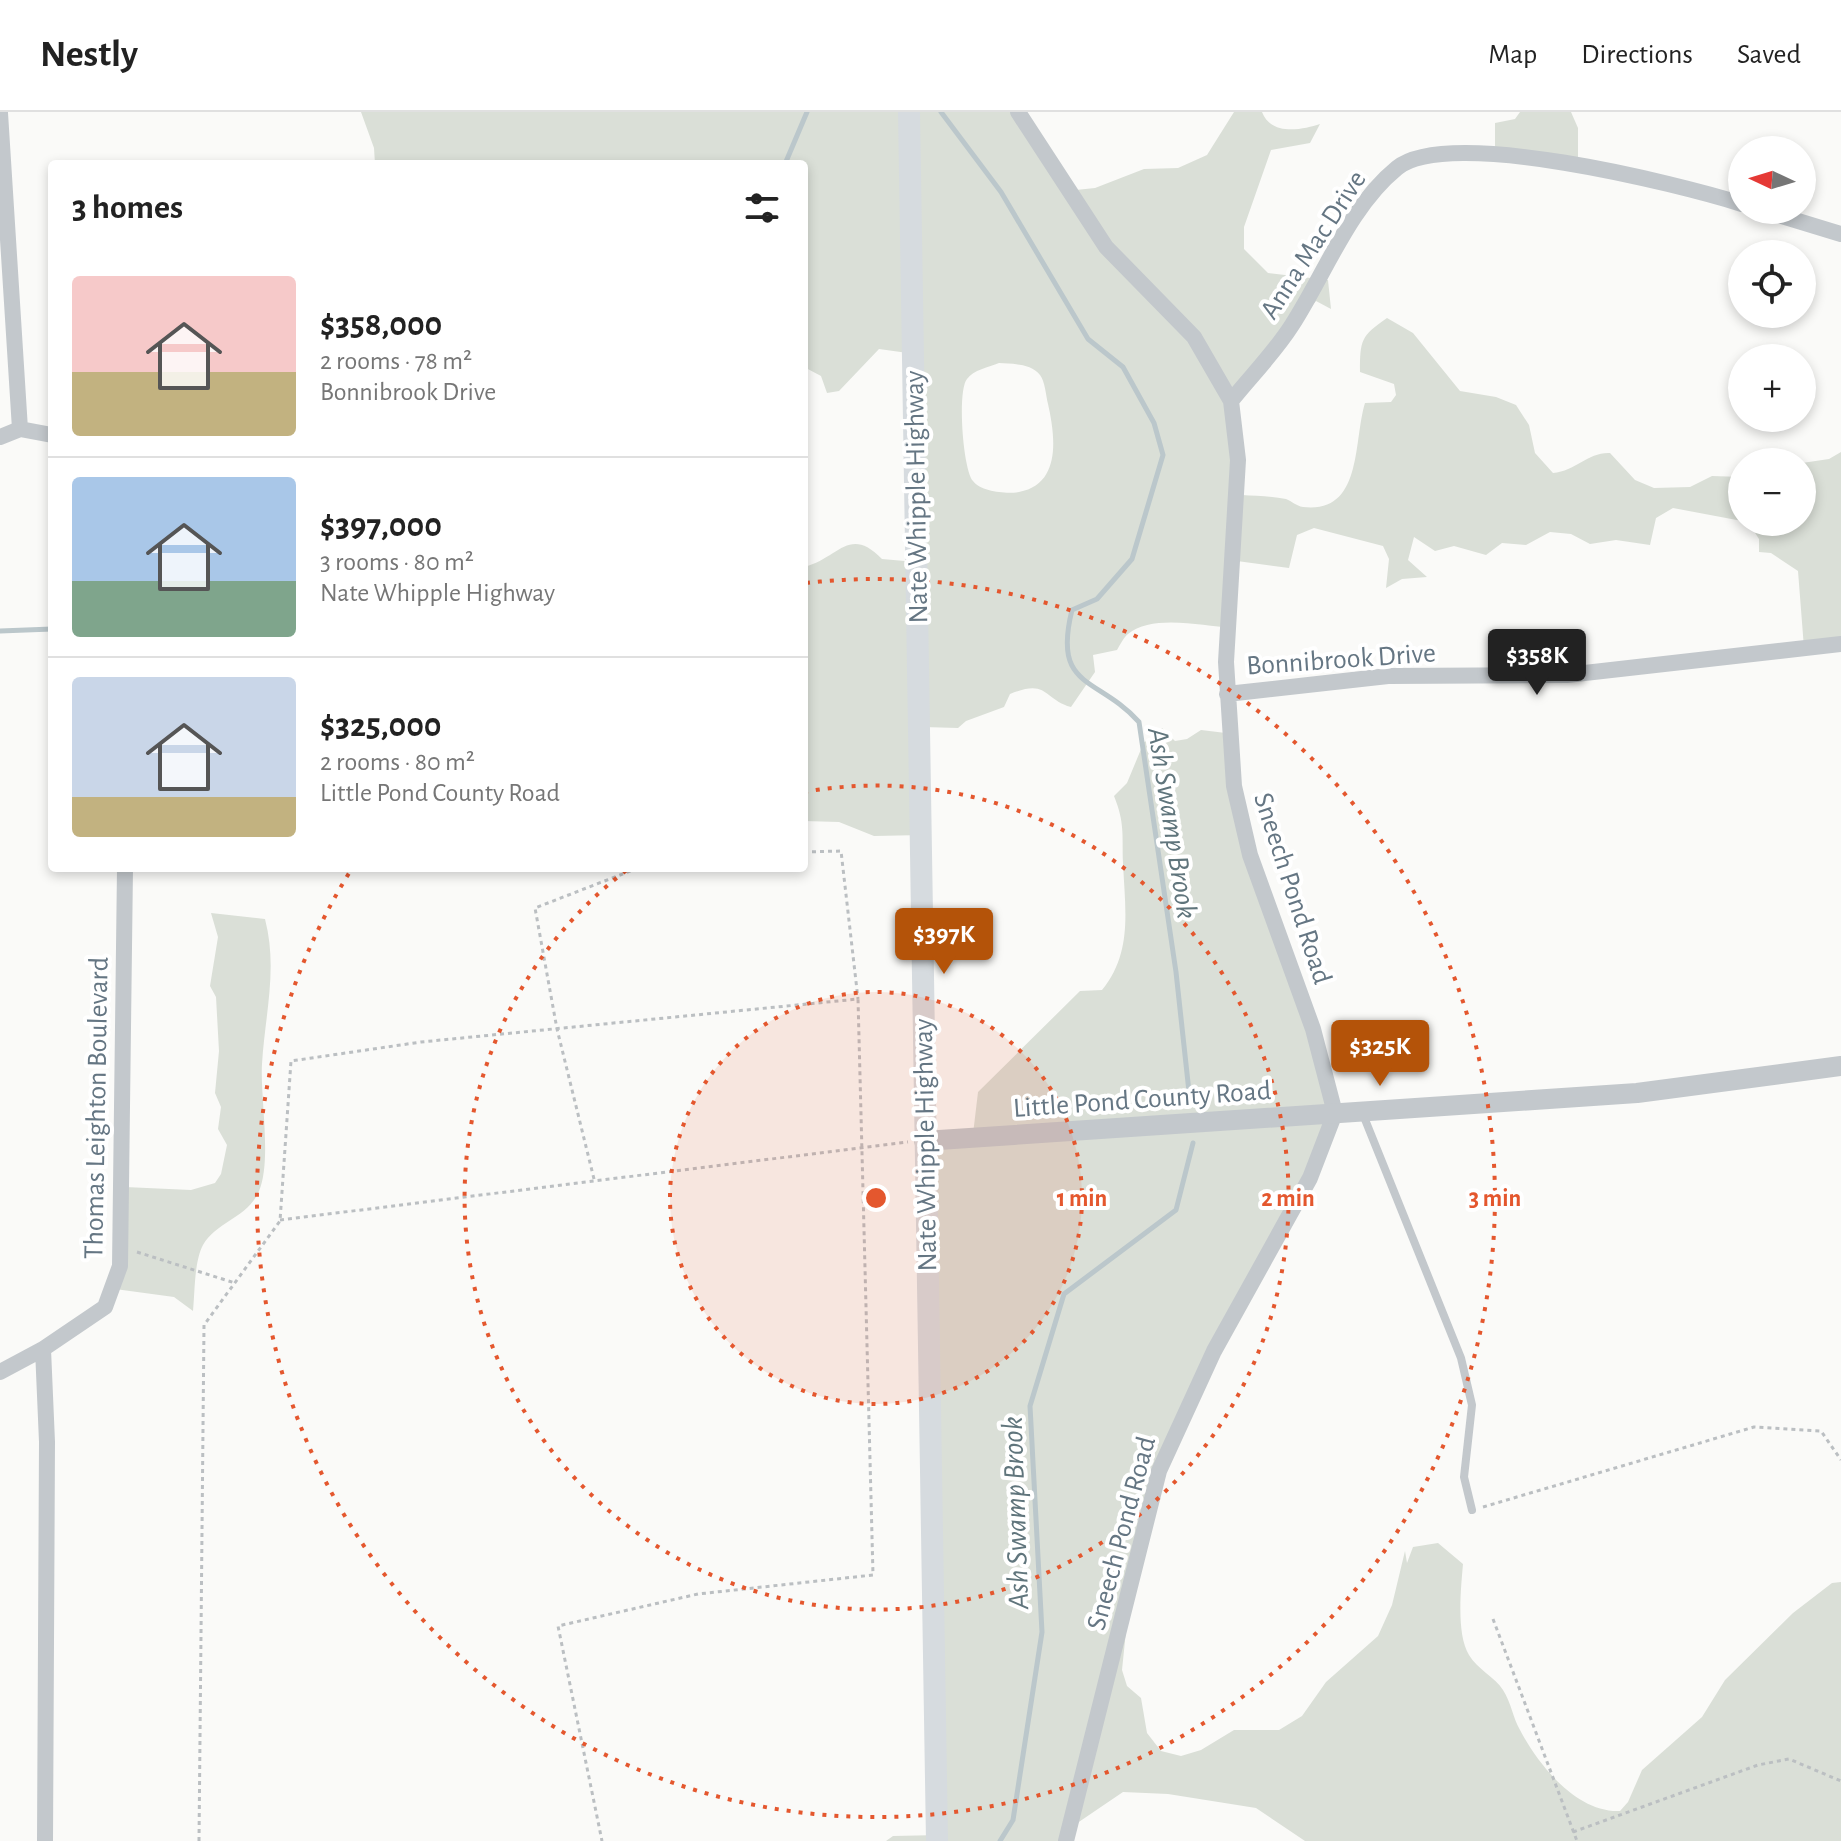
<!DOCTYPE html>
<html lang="en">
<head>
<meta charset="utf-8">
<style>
  body { margin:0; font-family:"Alegreya Sans",sans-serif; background:#f6f6f6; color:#222; height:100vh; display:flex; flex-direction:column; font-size:30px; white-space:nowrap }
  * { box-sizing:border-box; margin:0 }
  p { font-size:26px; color:#767676 }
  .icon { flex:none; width:44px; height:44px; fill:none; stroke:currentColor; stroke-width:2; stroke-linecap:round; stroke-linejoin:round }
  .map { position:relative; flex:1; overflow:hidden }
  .drawer { position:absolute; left:48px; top:48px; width:760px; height:712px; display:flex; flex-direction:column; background:#fff; border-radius:8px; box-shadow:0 4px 12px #0003 }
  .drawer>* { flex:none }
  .needle { width:52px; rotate:274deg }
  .fabs { position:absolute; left:1728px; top:24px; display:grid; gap:16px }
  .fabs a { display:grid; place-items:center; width:88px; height:88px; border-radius:50%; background:#fff; box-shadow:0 4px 12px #0003; font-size:40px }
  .price { position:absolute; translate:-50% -68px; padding:0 18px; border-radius:8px; background:#b45309; color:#fff; font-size:26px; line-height:52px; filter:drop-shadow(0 2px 4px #0008) }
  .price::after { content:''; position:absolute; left:50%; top:48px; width:24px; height:18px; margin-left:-12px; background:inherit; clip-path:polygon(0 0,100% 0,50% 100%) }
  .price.on { background:#222; color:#fff }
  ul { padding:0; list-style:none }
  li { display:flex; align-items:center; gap:24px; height:200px; padding:0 24px }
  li+li { border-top:2px solid #e0e0e0 }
  li span { display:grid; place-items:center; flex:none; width:224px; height:160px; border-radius:8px; color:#555 }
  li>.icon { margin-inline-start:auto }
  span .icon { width:96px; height:96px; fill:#fffc; stroke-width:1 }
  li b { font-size:34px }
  h2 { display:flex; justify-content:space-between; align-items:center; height:96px; padding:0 24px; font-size:34px }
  header { display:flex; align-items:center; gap:48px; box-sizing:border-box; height:112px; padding:0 40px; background:#fff; border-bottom:2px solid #e0e0e0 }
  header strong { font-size:38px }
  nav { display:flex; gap:44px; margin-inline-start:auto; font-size:28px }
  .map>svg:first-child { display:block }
  .green { fill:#dadfd7; fill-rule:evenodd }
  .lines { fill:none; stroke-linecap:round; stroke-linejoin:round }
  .stream { stroke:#bbc7cb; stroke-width:5 }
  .path { stroke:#bbbfc2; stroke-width:3; stroke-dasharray:4 4; stroke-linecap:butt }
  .service { stroke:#c3c8cc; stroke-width:8 }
  .minor { stroke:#c3c8cc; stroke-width:16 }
  .tertiary { stroke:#c3c8cc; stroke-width:20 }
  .secondary { stroke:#d6dbdf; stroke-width:22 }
  .ring { fill:none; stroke:#e4572e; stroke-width:4; stroke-dasharray:4 8 }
  .labels { text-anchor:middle; stroke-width:8; stroke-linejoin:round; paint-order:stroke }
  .street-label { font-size:28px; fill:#657683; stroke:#fff }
  .water-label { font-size:30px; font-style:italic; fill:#60757c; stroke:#fff }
  .centre { fill:#e4572e; stroke:#fff; stroke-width:4 }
  .ring-label { font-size:24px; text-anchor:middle; font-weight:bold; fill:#e4572e; stroke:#fff; stroke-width:8; stroke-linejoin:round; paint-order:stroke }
</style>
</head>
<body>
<header>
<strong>Nestly</strong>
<nav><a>Map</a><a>Directions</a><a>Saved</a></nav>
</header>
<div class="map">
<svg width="1841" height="1729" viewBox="0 0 1841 1729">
  <rect width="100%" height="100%" fill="#fafaf8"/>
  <path class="green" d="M 361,0 L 1015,0 L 1066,79 L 1095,76 L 1144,57 L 1178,56 L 1207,43 L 1234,0 L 1262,0 C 1271,24 1302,18 1320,12 L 1310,31 L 1271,38 L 1244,115 L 1244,137 L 1268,161 L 1328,168 L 1331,197 L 1316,189 L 1238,285 L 1242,383 C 1256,384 1272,384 1286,387 C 1292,389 1296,394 1303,395 C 1363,402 1353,330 1365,291 L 1391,290 L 1396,283 L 1394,272 L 1360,260 C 1360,228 1361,224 1387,206 L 1413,221 L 1460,279 L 1496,285 L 1516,293 L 1529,313 L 1535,341 L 1553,361 C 1576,359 1588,340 1610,341 L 1635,368 L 1654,376 L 1690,375 L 1712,364 L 1742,365 L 1742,409 L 1673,396 L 1656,406 L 1650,433 L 1616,428 L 1590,432 L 1571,422 L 1550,420 L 1526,433 L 1502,431 L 1486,443 L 1454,434 L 1435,439 L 1414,425 L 1408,448 L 1427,465 L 1402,467 L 1386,476 L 1389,447 L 1383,434 L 1314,416 L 1297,423 L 1289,456 L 1237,449 L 1231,516 C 1203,514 1152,502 1128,522 C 1124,525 1120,533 1117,538 L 1093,543 L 1095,560 L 1071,595 C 1043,587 1048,566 1010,582 L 1004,595 L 966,609 L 958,616 L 923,615 L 923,723 L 874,724 L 839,710 L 804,709 L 804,455 C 839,446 849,413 882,447 L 916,450 L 915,242 L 879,237 L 839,279 L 827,281 L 821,264 L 804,255 L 804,52 L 375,52 L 374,36 ZM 999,251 C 1012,252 1031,251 1040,263 C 1045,269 1046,284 1048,292 C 1055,323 1062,372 1019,380 C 1007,382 981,380 973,369 C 963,358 957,279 967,267 C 973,258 989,255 999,251 Z
    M 1520,0 L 1571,0 L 1578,16 L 1578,48 L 1495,45 L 1495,11 L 1515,7 Z
    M 1841,340 L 1841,532 L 1804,536 L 1798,459 L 1771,441 L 1759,440 L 1759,427 L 1748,410 L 1802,410 L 1802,351 L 1829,347 Z
    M 1162,616 L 1175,629 L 1187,627 L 1201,618 L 1234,622 L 1246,720 L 1336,1000 L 1161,1348 L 1129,1490 L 1122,1558 L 1127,1574 L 1141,1586 L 1147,1621 L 1161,1639 L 1181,1644 L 1201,1638 L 1234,1618 L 1279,1618 L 1302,1604 L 1326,1570 L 1378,1524 L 1392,1493 L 1405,1439 L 1407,1451 L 1413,1435 L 1438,1431 L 1463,1452 C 1461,1476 1456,1522 1469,1543 C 1477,1557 1495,1565 1503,1578 C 1511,1590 1513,1606 1520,1618 C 1538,1653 1577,1701 1620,1699 L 1628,1690 L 1642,1658 L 1702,1605 L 1725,1568 L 1793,1501 L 1832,1471 L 1841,1470 L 1841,1729 L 1305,1729 L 1256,1696 L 1168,1682 L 1123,1680 L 1067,1718 L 1064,1729 L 886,1729 L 893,1724 L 940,1723 L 931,1031 L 973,1022 L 978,980 L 1080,879 L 1102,878 C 1133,840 1125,797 1123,751 C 1122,723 1125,711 1114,684 L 1127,671 L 1144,630 L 1156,626 Z
    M 211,801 L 265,807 C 278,857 265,902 262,952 C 260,986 272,1048 259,1079 C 248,1106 217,1109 203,1133 C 194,1150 195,1180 193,1199 L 174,1185 L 115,1177 L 125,1075 L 191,1078 L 215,1071 L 221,1062 L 227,1033 L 218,1017 L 221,995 L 215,981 L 219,939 L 216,885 L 210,874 L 218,825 Z"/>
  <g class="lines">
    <path class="stream" d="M 941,0 L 1001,80 L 1088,227 L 1123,255 L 1154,311 L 1163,343 L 1132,447 L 1097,487 L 1072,498 C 1052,578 1098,564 1139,610 L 1176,860 L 1190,989
      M 785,52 L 807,0
      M 0,519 L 52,517
      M 1000,1729 L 1013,1708 L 1042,1520 L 1030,1294 L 1064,1182 L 1176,1098 L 1193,1031"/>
    <path class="path" d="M 804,740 L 841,739 L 858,887
      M 594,1067 L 557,917 L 535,796 L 638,756
      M 280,1108 L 908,1030
      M 137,1140 L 235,1171
      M 1483,1395 L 1754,1315 L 1821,1319 L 1841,1348
      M 1493,1507 L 1577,1729
      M 1573,1720 L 1758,1653 L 1789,1647 L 1841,1669
      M 199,1729 L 204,1213 L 280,1109 L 291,949 L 421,930 L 858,887 L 873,1463 L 698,1482 L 558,1514 L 602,1729"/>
    <path class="service" d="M 1362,1000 L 1461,1246 L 1472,1293 L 1464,1365 L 1472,1398"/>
    <path class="minor" d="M 1018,0 L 1106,135 L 1194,225 L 1231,289 L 1238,348 L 1226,550 L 1234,674 L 1250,743 L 1313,917 L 1335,1001 L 1310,1066 L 1214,1239 L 1159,1359 L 1066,1729
      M 0,1 L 20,317 L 0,325
      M 1762,98 L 1841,122
      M 1231,289 C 1251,264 1275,240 1292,213 C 1325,162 1349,95 1397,56 C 1448,14 1678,72 1742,92
      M 20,317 L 52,323
      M 1227,582 L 1388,564 L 1567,563 L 1841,532
      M 0,1260 L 43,1237
      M 45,1729 L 47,1330 L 43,1237 L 105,1195 L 120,1154 L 125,756"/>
    <path class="tertiary" d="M 924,1029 L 1637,981 L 1841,954"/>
    <path class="secondary" d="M 909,0 L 937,1729"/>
  </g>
  <circle cx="876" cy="1086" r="206" fill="#e4572e" fill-opacity=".12"/>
  <g class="ring">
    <circle cx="876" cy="1086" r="206"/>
    <path d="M804 680A412 412 0 1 1 628 757"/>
    <path d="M806 471A619 619 0 1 1 351 758"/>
  </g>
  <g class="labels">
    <g class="street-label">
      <text transform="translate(1312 132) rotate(-57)" y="10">Anna Mac Drive</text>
      <text transform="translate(915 385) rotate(-91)" y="10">Nate Whipple Highway</text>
      <text transform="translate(1341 546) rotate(-4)" y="10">Bonnibrook Drive</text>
      <text transform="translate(1294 776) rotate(72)" y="10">Sneech Pond Road</text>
      <text transform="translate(1142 986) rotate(-4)" y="10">Little Pond County Road</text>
      <text transform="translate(95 996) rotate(-89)" y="10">Thomas Leighton Boulevard</text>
      <text transform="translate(924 1033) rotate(-91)" y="10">Nate Whipple Highway</text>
      <text transform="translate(1120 1421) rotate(-75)" y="10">Sneech Pond Road</text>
    </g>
    <g class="water-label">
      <text transform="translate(1173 711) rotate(81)" y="10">Ash Swamp Brook</text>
      <text transform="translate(1015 1401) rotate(-92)" y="10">Ash Swamp Brook</text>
    </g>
  </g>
  <circle cx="876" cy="1086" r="12" class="centre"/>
  <g class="ring-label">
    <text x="1082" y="1094">1 min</text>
    <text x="1288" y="1094">2 min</text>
    <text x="1495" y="1094">3 min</text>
  </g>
</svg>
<div class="fabs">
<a><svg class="needle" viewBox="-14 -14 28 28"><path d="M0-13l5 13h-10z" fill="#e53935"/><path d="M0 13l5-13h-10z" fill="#767676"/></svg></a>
<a><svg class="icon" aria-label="locate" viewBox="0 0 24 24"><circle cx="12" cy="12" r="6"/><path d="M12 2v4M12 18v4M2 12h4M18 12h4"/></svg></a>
<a>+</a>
<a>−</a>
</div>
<b class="price on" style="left:1537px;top:585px">$358K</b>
<b class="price" style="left:944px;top:864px">$397K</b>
<b class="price" style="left:1380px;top:976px">$325K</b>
<section class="drawer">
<h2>3 homes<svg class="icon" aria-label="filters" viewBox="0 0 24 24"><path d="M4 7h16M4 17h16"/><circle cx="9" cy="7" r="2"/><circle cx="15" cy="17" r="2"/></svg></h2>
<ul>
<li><span style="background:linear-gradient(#f6c9c9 60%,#c2b280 0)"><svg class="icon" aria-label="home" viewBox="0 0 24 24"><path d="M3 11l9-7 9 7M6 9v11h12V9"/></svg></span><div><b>$358,000</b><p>2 rooms · 78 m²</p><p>Bonnibrook Drive</p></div></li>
<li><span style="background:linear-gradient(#a9c7e8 65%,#7fa58c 0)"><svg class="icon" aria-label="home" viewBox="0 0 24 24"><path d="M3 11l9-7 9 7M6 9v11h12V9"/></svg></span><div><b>$397,000</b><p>3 rooms · 80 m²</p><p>Nate Whipple Highway</p></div></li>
<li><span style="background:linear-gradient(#c9d6e8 75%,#c2b280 0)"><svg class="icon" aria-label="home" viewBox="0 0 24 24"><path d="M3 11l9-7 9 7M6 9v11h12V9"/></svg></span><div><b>$325,000</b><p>2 rooms · 80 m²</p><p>Little Pond County Road</p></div></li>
</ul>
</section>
</div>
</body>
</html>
